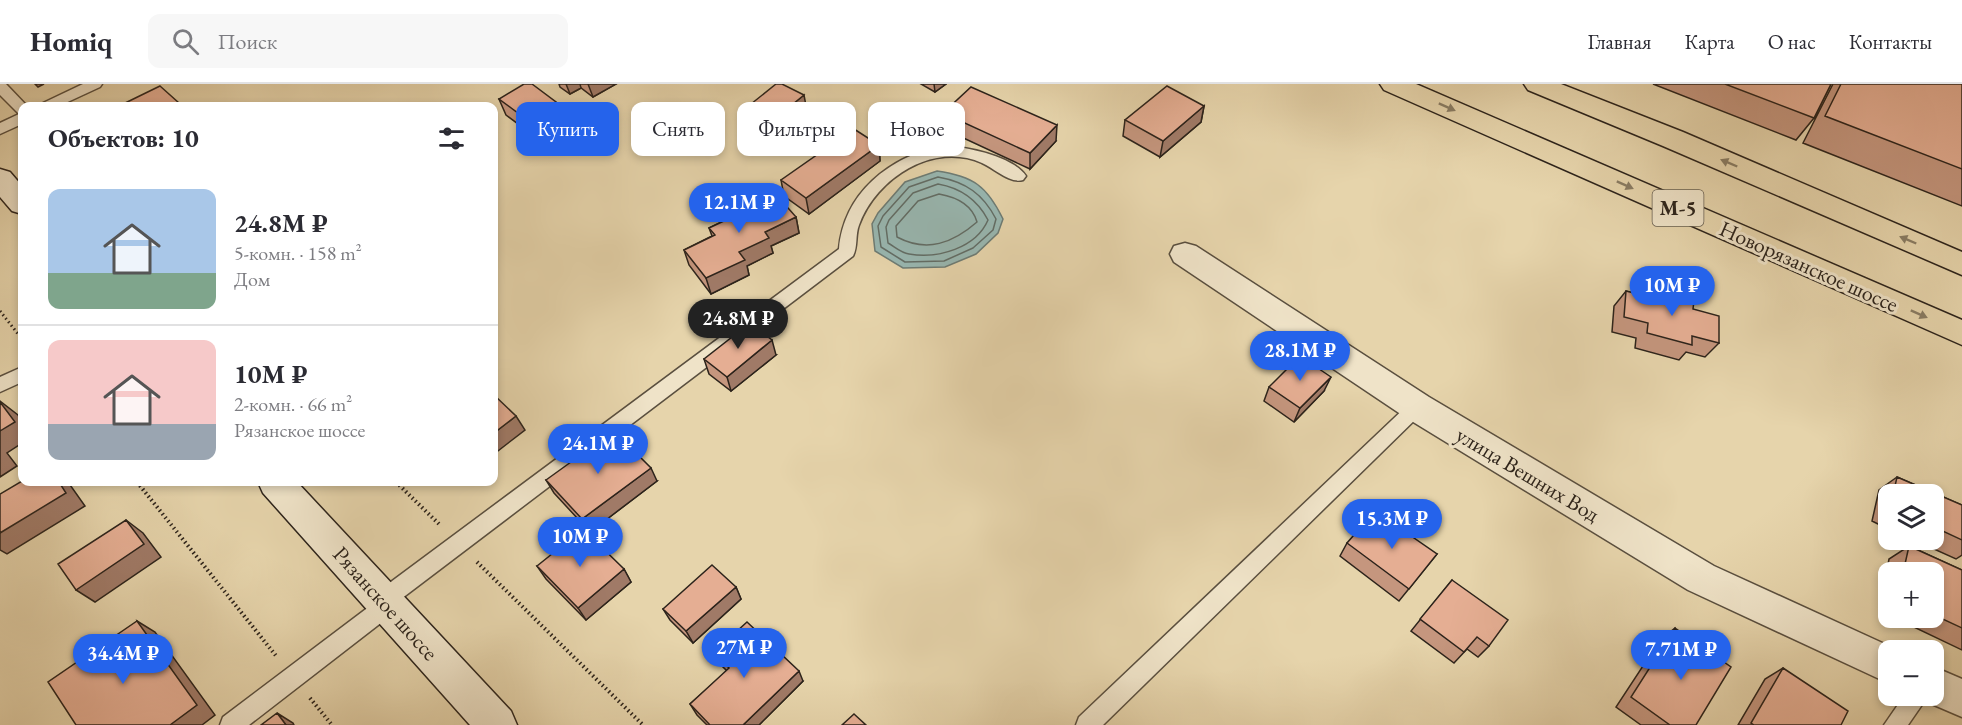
<!DOCTYPE html>
<html lang="ru">
<head>
<meta charset="utf-8">
<style>
  body { margin:0; font-family:"EB Garamond",serif; background:#f7f7f7; color:#2b2b33; height:100vh; display:flex; flex-direction:column; font-size:22px; white-space:nowrap }
  * { box-sizing:border-box; margin:0 }
  p { font-size:20px; color:#7c7c81 }
  .icon { flex:none; width:33px; height:33px; fill:none; stroke:currentColor; stroke-width:2; stroke-linecap:round; stroke-linejoin:round }
  .map { position:relative; flex:1; overflow:hidden }
  .panel { position:absolute; left:18px; top:18px; width:480px; height:384px; display:flex; flex-direction:column; background:#fff; border-radius:12px; box-shadow:0 3px 9px #0003 }
  .panel>* { flex:none }
  .guide { position:absolute; left:516px; top:18px; width:570px; height:54px; display:flex; gap:12px }
  .tools { position:absolute; left:1878px; top:400px; display:grid; gap:12px }
  .tools a { display:grid; place-items:center; width:66px; height:66px; border-radius:12px; background:#fff; box-shadow:0 3px 9px #0003; font-size:30px }
  .price { position:absolute; translate:-50% -51px; padding:0 14px; border-radius:21px; background:#2563eb; color:#fff; font-size:20px; line-height:39px; filter:drop-shadow(0 2px 3px #0008) }
  .price::after { content:''; position:absolute; left:50%; top:36px; width:18px; height:14px; margin-left:-9px; background:inherit; clip-path:polygon(0 0,100% 0,50% 100%) }
  .price.on { background:#222; color:#fff }
  ul { padding:0; list-style:none }
  li { display:flex; align-items:center; gap:18px; height:150px; padding:0 30px }
  li+li { border-top:2px solid #e1e1e2 }
  li span { display:grid; place-items:center; flex:none; width:168px; height:120px; border-radius:12px; color:#555 }
  li>.icon { margin-inline-start:auto }
  span .icon { width:72px; height:72px; fill:#fffc; stroke-width:1 }
  li b { font-size:26px }
  h2 { display:flex; justify-content:space-between; align-items:center; height:72px; padding:0 30px; font-size:26px }
  .tag { padding:0 21px; border-radius:12px; background:#fff; box-shadow:0 3px 9px #0003; font-size:21px; line-height:54px }
  .tag.on { background:#2563eb; color:#fff }
  header { display:flex; align-items:center; gap:36px; box-sizing:border-box; height:84px; padding:0 30px; background:#fff; border-bottom:2px solid #e1e1e2 }
  header strong { font-size:28px }
  nav { display:flex; gap:33px; margin-inline-start:auto; font-size:21px }
  .search { width:420px; height:54px; background:#f7f7f7; display:flex; align-items:center; gap:15px; box-sizing:border-box; padding:0 21px; border-radius:12px; color:#7c7c81; font-size:22px }
  .map>svg:first-child { display:block }
  .water { fill:#98b7b1; stroke:#6d7c75; stroke-width:1.5 }
  .lines { fill:none; stroke-linecap:round; stroke-linejoin:round }
  .shore { stroke:#626d66; stroke-width:1.5 }
  .lane-casing { stroke:#5a4f3f; stroke-width:3 }
  .street-casing { stroke:#5a4f3f; stroke-width:3 }
  .secondary-casing { stroke:#2c231b; stroke-width:3 }
  .highway-casing { stroke:#2c231b; stroke-width:3 }
  .path-far1 { stroke:#2c231b; stroke-width:3; stroke-dasharray:1.5 3; stroke-linecap:butt }
  .path { stroke:#2c231b; stroke-width:4; stroke-dasharray:1.5 3; stroke-linecap:butt }
  .lane { fill:#efe3c8; fill-rule:evenodd }
  .street { fill:#efe3c8; fill-rule:evenodd }
  .secondary { fill:#efe3c8; fill-rule:evenodd }
  .highway { fill:#e6d4ab; fill-rule:evenodd }
  .wall { fill:#c5967e; stroke:#2c231b; stroke-width:1.5 }
  .shaded-wall { fill:#a07a67; stroke:#2c231b; stroke-width:1.5 }
  .building { fill:#e5ae93; stroke:#2c231b; stroke-width:1.5 }
  .oneway { fill:#897c63 }
  .labels { text-anchor:middle; stroke-width:6; stroke-linejoin:round; paint-order:stroke }
  .shield { fill:#efe3c8; stroke:#665d4f; stroke-width:1.5 }
  .shield-label { font-size:21px; font-weight:bold; fill:#2c231b }
  .street-label { font-size:22px; fill:#2c231b; stroke:#efe3c8 }
</style>
</head>
<body>
<header>
<strong>Homiq</strong>
<div class="search"><svg class="icon" aria-label="search" viewBox="0 0 24 24"><circle cx="10" cy="10" r="6"/><path d="M15 15l6 6"/></svg>Поиск</div>
<nav><a>Главная</a><a>Карта</a><a>О нас</a><a>Контакты</a></nav>
</header>
<div class="map">
<svg width="1962" height="641" viewBox="0 0 1962 641">
  <rect width="100%" height="100%" fill="#e6d4ab"/>
  <filter id="stains"><feTurbulence type="fractalNoise" baseFrequency=".00333" numOctaves="4"/><feColorMatrix values="0 0 0 0 .2 0 0 0 0 .09 0 0 0 0 .02 0 0 0 .5 -.17"/></filter>
  <radialGradient id="worn" r=".72"><stop offset=".6" stop-color="#630" stop-opacity="0"/><stop offset="1" stop-color="#630" stop-opacity=".3"/></radialGradient>
  <path class="water" d="M 937,87 C 973,92 987,102 1003,135 L 998,149 L 976,170 L 945,183 L 903,184 L 875,167 L 872,140 L 878,129 L 905,98 Z"/>
  <g class="lines">
    <path class="shore" d="M 938,93 C 966,98 983,110 996,135 L 993,146 L 973,164 L 944,177 L 905,178 L 881,163 L 878,142 L 883,132 L 909,103 Z
      M 938,100 C 961,104 977,115 988,136 C 976,164 938,175 909,170 C 901,169 895,163 888,159 L 886,143 L 889,136 L 913,109 Z
      M 939,110 C 956,113 972,120 977,138 C 953,159 927,169 897,153 L 896,142 L 918,117 Z"/>
    <defs>
      <path id="lane" d="M 0,0 L 6,0 L 27,22 L 22,22 L 22,40 L 0,50 L 0,39 L 19,30 L 0,11 Z
        M 83,0 L 102,0 L 100,3 L 59,22 L 41,22 L 43,19 Z
        M 942,62 C 964,62 1013,72 1026,92 L 1023,96 C 1010,100 994,84 982,79 C 934,57 876,94 859,141 C 855,151 858,163 853,172 L 397,518 L 398,521 L 395,528 L 249,641 L 220,641 L 223,633 L 374,519 L 373,516 L 376,509 L 839,165 C 844,109 889,73 942,62 Z
        M 22,283 L 22,298 L 0,308 L 0,293 Z
        M 1417,316 L 1423,318 L 1426,323 L 1423,328 L 1103,641 L 1076,641 L 1079,633 L 1411,318 Z
        M 1904,612 L 1928,612 L 1908,641 L 1884,641 Z"/>
      <path id="street" d="M 1185,159 L 1196,162 L 1429,313 L 1714,482 L 1900,567 L 1888,567 L 1888,599 L 1688,506 L 1405,333 L 1174,178 L 1170,170 L 1174,162 Z
        M 1934,583 L 1962,595 L 1962,633 L 1920,615 L 1919,612 L 1934,612 Z"/>
      <path id="secondary" d="M 0,85 L 10,88 L 22,102 L 22,130 L 12,127 L 0,113 Z
        M 258,398 L 297,398 L 511,627 L 517,641 L 470,641 L 263,409 Z"/>
      <path id="highway" d="M 1380,0 L 1416,0 L 1962,236 L 1962,261 L 1384,6 Z
        M 1524,0 L 1561,0 L 1683,48 L 1962,168 L 1962,191 L 1663,62 L 1528,6 Z"/>
    </defs>
    <use href="#lane" class="lane-casing"/>
    <use href="#street" class="street-casing"/>
    <use href="#secondary" class="secondary-casing"/>
    <use href="#highway" class="highway-casing"/>
    <path class="path-far1" d="M 0,227 L 22,255"/>
    <path class="path" d="M 137,398 L 277,573
      M 396,398 L 440,441
      M 477,478 L 643,641
      M 310,614 L 332,641"/>
    <use href="#lane" class="lane"/>
    <use href="#street" class="street"/>
    <use href="#secondary" class="secondary"/>
    <use href="#highway" class="highway"/>
  </g>
  <path class="wall" d="M 559,0 L 616,0 L 593,13 L 581,4 L 570,10 L 560,3 Z
    M 921,0 L 946,0 L 935,8 Z
    M 1653,0 L 1831,0 L 1814,34 L 1796,56 Z
    M 1833,0 L 1962,0 L 1962,122 L 1803,59 Z
    M 499,15 L 560,21 L 567,37 L 537,54 L 506,31 Z
    M 751,20 L 807,27 L 780,49 L 755,36 Z
    M 1204,22 L 1201,38 L 1160,73 L 1123,52 L 1125,36 Z
    M 943,29 L 1056,57 L 1030,85 L 944,45 Z
    M 879,61 L 880,77 L 809,130 L 784,112 L 781,96 Z
    M 737,124 L 796,133 L 799,149 L 771,162 L 773,169 L 747,182 L 749,191 L 711,210 L 689,181 L 684,166 L 712,152 L 709,144 L 738,130 Z
    M 1650,205 L 1693,225 L 1719,259 L 1705,273 L 1686,268 L 1679,276 L 1635,264 L 1636,254 L 1612,248 L 1614,222 L 1626,207 L 1645,212 Z
    M 776,271 L 731,307 L 709,290 L 704,275 Z
    M 1269,303 L 1324,307 L 1294,338 L 1264,317 Z
    M 1897,393 L 1962,421 L 1962,471 L 1956,475 L 1914,456 L 1934,456 L 1934,411 L 1888,411 L 1888,445 L 1872,437 L 1879,406 Z
    M 546,396 L 657,397 L 590,448 L 554,409 Z
    M 1347,459 L 1437,470 L 1399,517 L 1340,472 Z
    M 1909,462 L 1962,486 L 1962,566 L 1895,534 L 1934,534 L 1934,489 L 1888,489 L 1888,531 L 1879,526 L 1889,475 Z
    M 537,482 L 624,485 L 631,498 L 586,536 L 546,495 Z
    M 1452,496 L 1489,562 L 1478,573 L 1467,565 L 1454,579 L 1411,547 Z
    M 736,503 L 741,515 L 693,559 L 670,536 L 663,525 Z
    M 1675,544 L 1696,641 L 1641,641 L 1616,623 L 1660,556 Z
    M 714,568 L 803,597 L 759,641 L 707,641 L 697,631 L 690,620 L 727,587 L 719,579 Z
    M 1783,584 L 1841,641 L 1738,641 L 1765,595 Z"/>
  <path class="shaded-wall" d="M 35,0 L 44,0 L 38,3 Z
    M 566,0 L 580,0 L 581,4 L 570,10 Z
    M 588,0 L 616,0 L 593,13 Z
    M 934,0 L 946,0 L 935,8 Z
    M 804,11 L 807,27 L 780,49 L 777,33 Z
    M 560,21 L 567,37 L 537,54 L 530,38 Z
    M 1204,22 L 1201,38 L 1160,73 L 1163,57 Z
    M 1057,41 L 1056,57 L 1030,85 L 1030,69 Z
    M 879,61 L 880,77 L 809,130 L 806,114 Z
    M 796,133 L 799,149 L 771,162 L 773,169 L 747,182 L 749,191 L 711,210 L 706,194 L 765,148 Z
    M 772,256 L 776,271 L 731,307 L 727,293 Z
    M 1331,293 L 1324,307 L 1294,338 L 1300,324 Z
    M 0,317 L 18,331 L 22,337 L 22,359 L 7,369 L 17,382 L 0,393 Z
    M 516,332 L 525,346 L 494,370 L 494,349 Z
    M 651,384 L 657,397 L 590,448 L 582,435 Z
    M 59,398 L 68,398 L 85,422 L 7,470 L 0,466 L 0,449 Z
    M 126,436 L 143,449 L 161,473 L 95,518 L 76,506 Z
    M 624,485 L 631,498 L 586,536 L 578,524 Z
    M 736,503 L 741,515 L 693,559 L 686,547 Z
    M 137,537 L 155,548 L 215,631 L 202,641 L 170,641 Z
    M 799,587 L 803,597 L 759,641 L 743,641 Z
    M 277,629 L 293,639 L 294,641 L 286,641 Z"/>
  <path class="building" d="M 524,0 L 532,0 L 560,21 L 530,38 L 499,15 Z
    M 776,0 L 782,0 L 804,11 L 777,33 L 751,20 Z
    M 1725,0 L 1831,0 L 1814,34 Z
    M 1841,0 L 1962,0 L 1962,85 L 1825,32 Z
    M 160,2 L 179,19 L 172,22 L 119,22 Z
    M 1167,2 L 1204,22 L 1163,57 L 1125,36 Z
    M 971,3 L 1057,41 L 1030,69 L 943,29 Z
    M 854,45 L 879,61 L 806,114 L 781,96 Z
    M 773,107 L 796,133 L 765,148 L 769,154 L 739,168 L 745,176 L 706,194 L 684,166 L 715,151 L 709,144 L 741,129 L 737,124 Z
    M 1650,205 L 1694,217 L 1693,225 L 1719,232 L 1719,259 L 1692,252 L 1692,261 L 1647,249 L 1648,239 L 1624,233 L 1626,207 L 1650,213 Z
    M 750,239 L 772,256 L 727,293 L 704,275 Z
    M 1300,272 L 1331,293 L 1300,324 L 1269,303 Z
    M 494,311 L 516,332 L 494,349 Z
    M 0,318 L 15,338 L 0,347 Z
    M 614,347 L 651,384 L 582,435 L 546,396 Z
    M 1897,393 L 1962,421 L 1962,456 L 1934,443 L 1934,411 L 1893,411 Z
    M 22,397 L 22,398 L 59,398 L 66,409 L 0,449 L 0,410 Z
    M 1375,427 L 1437,470 L 1409,505 L 1347,459 Z
    M 126,436 L 144,460 L 76,506 L 58,480 Z
    M 583,445 L 624,485 L 578,524 L 537,482 Z
    M 1909,462 L 1962,486 L 1962,544 L 1934,531 L 1934,489 L 1903,489 Z
    M 712,481 L 736,503 L 686,547 L 663,525 Z
    M 1452,496 L 1508,536 L 1489,562 L 1477,553 L 1464,568 L 1420,535 Z
    M 137,537 L 197,621 L 170,641 L 76,641 L 48,598 Z
    M 747,538 L 799,587 L 743,641 L 710,641 L 690,620 L 729,584 L 714,568 Z
    M 1675,544 L 1731,583 L 1696,641 L 1670,641 L 1631,613 Z
    M 1783,584 L 1848,627 L 1841,641 L 1754,641 L 1751,639 Z
    M 277,629 L 286,641 L 261,641 Z
    M 854,630 L 866,641 L 842,641 Z"/>
  <defs><path id="oneway-solid" d="M-6-.8H1V-3.2L6.5 0L1 3.2V.8H-6Z" transform="scale(1.5)"/></defs>
  <g class="oneway">
    <use href="#oneway-solid" transform="translate(1447 23) rotate(24)"/>
    <use href="#oneway-solid" transform="translate(1729 79) rotate(-157)"/>
    <use href="#oneway-solid" transform="translate(1625 101) rotate(24)"/>
    <use href="#oneway-solid" transform="translate(1908 156) rotate(-157)"/>
    <use href="#oneway-solid" transform="translate(1919 230) rotate(24)"/>
  </g>
  <g class="labels">
    <rect class="shield" x="1652.5" y="106" width="51" height="36" rx="4.5"/>
    <g class="shield-label">
      <text x="1678" y="131">М-5</text>
    </g>
    <g class="street-label">
      <text transform="translate(1809 182) rotate(24)" y="8">Новорязанское шоссе</text>
      <text transform="translate(1528 390) rotate(31)" y="8">улица Вешних Вод</text>
      <text transform="translate(386 519) rotate(48)" y="8">Рязанское шоссе</text>
    </g>
  </g>
  <rect width="100%" height="100%" filter="url(#stains)"/>
  <rect width="100%" height="100%" fill="url(#worn)"/>
</svg>
<div class="tools">
<a><svg class="icon" aria-label="layers" viewBox="0 0 24 24"><path d="M12 4l9 5-9 5-9-5zM3 14l9 5 9-5"/></svg></a>
<a>+</a>
<a>−</a>
</div>
<b class="price" style="left:739px;top:150px">12.1M ₽</b>
<b class="price" style="left:1672px;top:233px">10M ₽</b>
<b class="price on" style="left:738px;top:266px">24.8M ₽</b>
<b class="price" style="left:1300px;top:298px">28.1M ₽</b>
<b class="price" style="left:598px;top:391px">24.1M ₽</b>
<b class="price" style="left:1392px;top:466px">15.3M ₽</b>
<b class="price" style="left:580px;top:484px">10M ₽</b>
<b class="price" style="left:744px;top:595px">27M ₽</b>
<b class="price" style="left:1681px;top:597px">7.71M ₽</b>
<b class="price" style="left:123px;top:601px">34.4M ₽</b>
<div class="guide">
<a class="tag on">Купить</a>
<a class="tag">Снять</a>
<a class="tag">Фильтры</a>
<a class="tag">Новое</a>
</div>
<section class="panel">
<h2>Объектов: 10<svg class="icon" aria-label="filters" viewBox="0 0 24 24"><path d="M4 7h16M4 17h16"/><circle cx="9" cy="7" r="2"/><circle cx="15" cy="17" r="2"/></svg></h2>
<ul>
<li><span style="background:linear-gradient(#a9c7e8 70%,#7fa58c 0)"><svg class="icon" aria-label="home" viewBox="0 0 24 24"><path d="M3 11l9-7 9 7M6 9v11h12V9"/></svg></span><div><b>24.8M ₽</b><p>5-комн. · 158 m²</p><p>Дом</p></div></li>
<li><span style="background:linear-gradient(#f6c9c9 70%,#9aa5b1 0)"><svg class="icon" aria-label="home" viewBox="0 0 24 24"><path d="M3 11l9-7 9 7M6 9v11h12V9"/></svg></span><div><b>10M ₽</b><p>2-комн. · 66 m²</p><p>Рязанское шоссе</p></div></li>
</ul>
</section>
</div>
</body>
</html>
